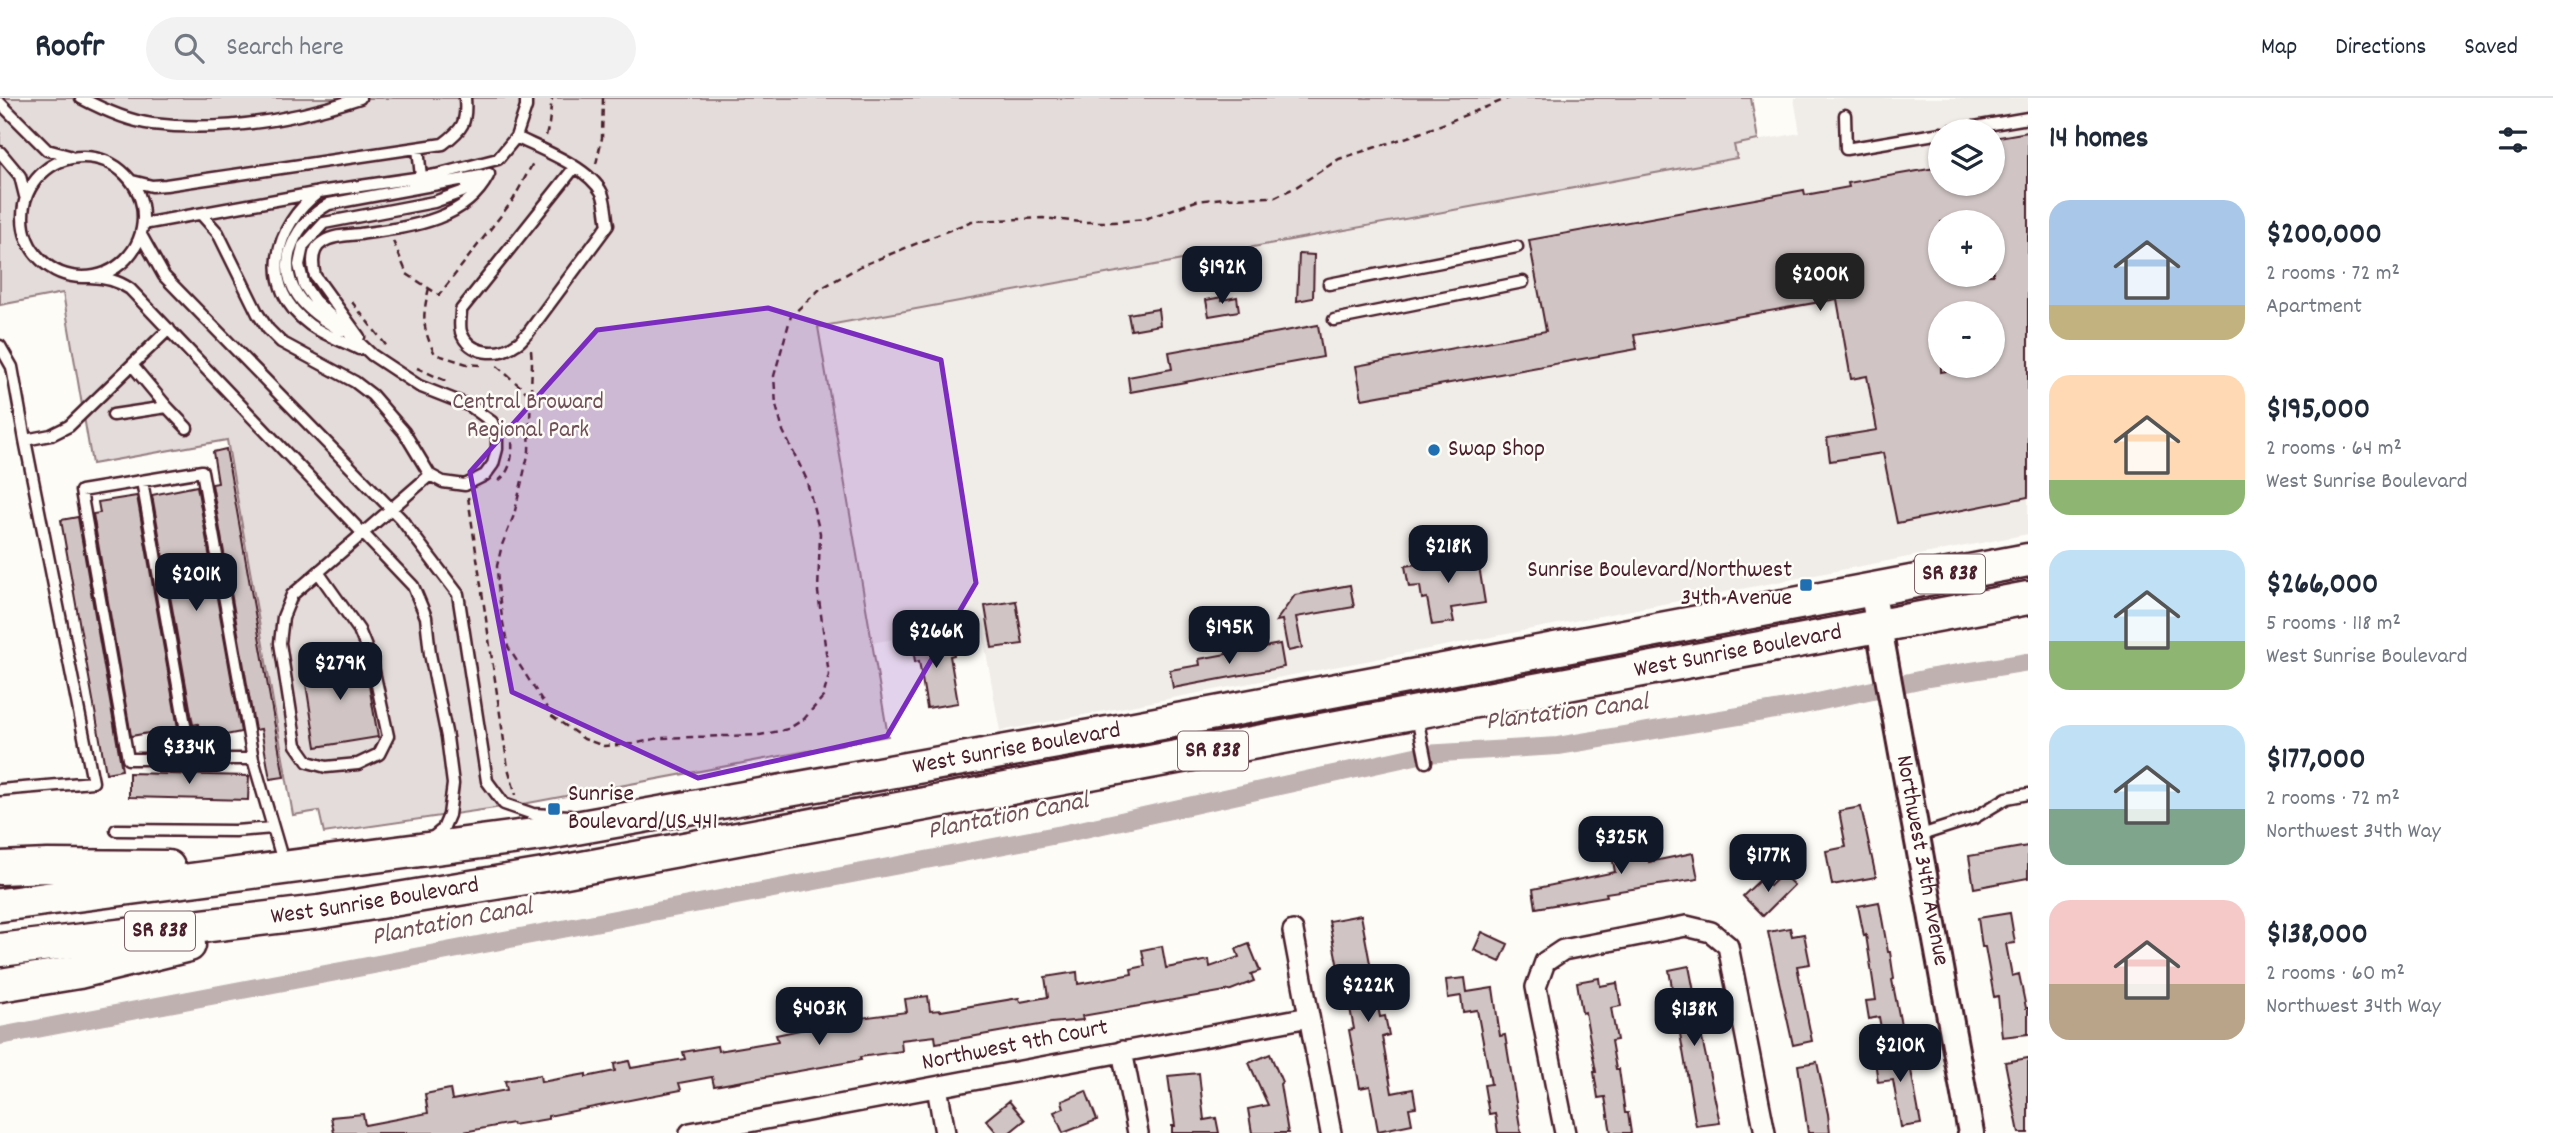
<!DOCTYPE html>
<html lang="en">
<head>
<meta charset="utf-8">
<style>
	:root { --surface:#fff; --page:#f2f2f3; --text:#1f2937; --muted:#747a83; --line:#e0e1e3; --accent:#111827 }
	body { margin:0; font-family:Dekko,sans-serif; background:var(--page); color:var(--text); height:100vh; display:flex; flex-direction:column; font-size:26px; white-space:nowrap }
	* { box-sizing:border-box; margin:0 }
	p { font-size:23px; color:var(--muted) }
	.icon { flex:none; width:38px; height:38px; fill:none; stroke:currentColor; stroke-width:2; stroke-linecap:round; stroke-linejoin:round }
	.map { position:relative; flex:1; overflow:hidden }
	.drawer { display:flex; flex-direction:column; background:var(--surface); width:525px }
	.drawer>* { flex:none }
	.buttons { position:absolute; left:1928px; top:21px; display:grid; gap:14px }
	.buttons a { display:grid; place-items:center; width:77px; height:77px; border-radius:50%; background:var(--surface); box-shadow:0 2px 5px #0004; font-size:35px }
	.price { position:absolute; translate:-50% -60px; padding:0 16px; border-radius:14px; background:var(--accent); color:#fff; font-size:23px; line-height:46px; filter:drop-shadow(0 2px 4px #0008) }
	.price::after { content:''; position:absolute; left:50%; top:42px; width:21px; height:16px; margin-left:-10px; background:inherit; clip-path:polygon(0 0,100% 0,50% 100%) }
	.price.on { background:#222; color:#fff }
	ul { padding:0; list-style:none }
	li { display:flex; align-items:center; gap:21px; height:175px; padding:0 21px }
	li span { display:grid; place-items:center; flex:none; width:196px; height:140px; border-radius:21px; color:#555 }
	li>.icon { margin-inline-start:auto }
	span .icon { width:84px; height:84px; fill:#fffc; stroke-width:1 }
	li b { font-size:30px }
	h2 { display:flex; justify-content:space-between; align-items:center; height:84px; padding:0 21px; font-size:30px }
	header { display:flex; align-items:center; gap:42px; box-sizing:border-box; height:98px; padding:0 35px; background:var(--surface); border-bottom:2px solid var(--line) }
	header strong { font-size:33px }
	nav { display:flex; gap:38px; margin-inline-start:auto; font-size:24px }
	.search { width:490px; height:63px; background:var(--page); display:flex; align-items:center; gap:18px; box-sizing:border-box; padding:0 24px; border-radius:38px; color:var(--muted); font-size:26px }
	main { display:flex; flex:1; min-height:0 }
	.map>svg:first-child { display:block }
	.built { fill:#f0ece8; fill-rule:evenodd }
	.green { fill:#e3dcda; stroke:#967e82; stroke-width:2 }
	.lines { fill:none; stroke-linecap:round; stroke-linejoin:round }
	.canal { stroke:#c0b1b1; stroke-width:18 }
	.building { fill:#d0c5c4; stroke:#4a1f2b; stroke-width:2; fill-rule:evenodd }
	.service-casing { stroke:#4a1f2b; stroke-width:15 }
	.minor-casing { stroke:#4a1f2b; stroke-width:24 }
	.tertiary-casing { stroke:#4a1f2b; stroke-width:30 }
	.primary-casing { stroke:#4a1f2b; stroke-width:37 }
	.path { stroke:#4a1f2b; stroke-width:2.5; stroke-dasharray:7 5; stroke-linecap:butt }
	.service { stroke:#fdfcf7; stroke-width:10 }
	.minor { stroke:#fdfcf7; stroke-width:19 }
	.tertiary { stroke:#fdfcf7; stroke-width:24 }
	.primary { stroke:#fdfcf7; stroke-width:32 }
	.marked { fill:#7b2cbf; fill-opacity:0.2; stroke:#7b2cbf; stroke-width:5; stroke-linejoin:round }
	.poi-dot { fill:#1f6fb2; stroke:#fdfcf7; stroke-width:2.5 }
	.labels { text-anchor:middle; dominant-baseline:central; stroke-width:5; stroke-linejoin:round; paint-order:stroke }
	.shield { fill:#fdfcf7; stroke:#806168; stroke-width:2 }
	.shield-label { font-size:23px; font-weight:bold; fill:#4a1f2b }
	.park-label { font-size:24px; fill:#704e57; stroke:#fdfcf7 }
	.poi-label { font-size:24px; fill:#4a1f2b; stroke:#fdfcf7; text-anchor:start }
	.street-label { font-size:24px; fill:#4a1f2b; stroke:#fdfcf7 }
	.water-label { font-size:26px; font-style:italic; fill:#73525a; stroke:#fdfcf7 }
</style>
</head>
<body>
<header>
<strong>Roofr</strong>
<div class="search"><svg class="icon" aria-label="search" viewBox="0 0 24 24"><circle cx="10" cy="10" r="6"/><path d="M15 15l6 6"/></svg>Search here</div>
<nav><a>Map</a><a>Directions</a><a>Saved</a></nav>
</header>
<main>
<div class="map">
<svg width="2028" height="1035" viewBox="0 0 2028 1035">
	<rect width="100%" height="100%" fill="#fdfcf7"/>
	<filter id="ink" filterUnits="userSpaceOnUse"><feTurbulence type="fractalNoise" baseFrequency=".0143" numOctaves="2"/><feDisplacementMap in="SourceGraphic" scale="14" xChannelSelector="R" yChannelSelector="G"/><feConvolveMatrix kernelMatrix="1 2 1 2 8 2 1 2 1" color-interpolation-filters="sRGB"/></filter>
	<g filter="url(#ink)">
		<!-- built -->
		<path class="built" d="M1794,0H2028V436L1000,633L981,525L872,545L818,229L1736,60L1734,47L1800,35ZM1941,33H1993V86H1941ZM1941,124H1993V177H1941ZM1941,215H1993V268H1941Z"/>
		<!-- green -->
		<path class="green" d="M0,0H1751L1758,42L1734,47L1737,60L818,229L888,638L523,706L324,735L319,713L293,717L227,342L92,366L63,195L0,207Z"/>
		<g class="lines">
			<!-- canal -->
			<path class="canal" d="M0,938L1062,736L1424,656L1558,648L1799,608L1928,580L2028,564"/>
		</g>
		<!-- building -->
		<path class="building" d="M2028,34V399L1897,425L1883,355L1830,363L1827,340L1877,332L1867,278L1851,281L1837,201L1634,237L1637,251L1362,301L1356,268L1546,233L1529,142L1804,92L1805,97L1849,89L1848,85L1941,69V86H1993V40ZM1941,124H1993V177H1941ZM1941,215H1993V268H1974L1941,274Z
			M1299,156L1314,157L1313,200L1297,203Z
			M1222,199V202L1237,199L1239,213L1209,218L1206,202Z
			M1158,211L1160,227L1131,232L1128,216Z
			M1318,227L1323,259L1130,294L1128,279L1172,271L1169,254Z
			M226,351L284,679L270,681L261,631L255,632L212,386L218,385L213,354Z
			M197,388L241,634L201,642L198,626L193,627L152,397Z
			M137,398L178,630L131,638L93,416L100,415L98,404Z
			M78,419L122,672L106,675L61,422Z
			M1477,456L1485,505L1451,510L1454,524L1432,527L1427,500L1422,501L1420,488L1409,489L1405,468Z
			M1350,487L1354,509L1296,519L1302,550L1288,553L1282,522L1276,523L1295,497Z
			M1016,503L1023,546L992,550L985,508Z
			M951,536L954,557L950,558L958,605L927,610L919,563L915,564L912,542Z
			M1280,546L1284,569L1173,590L1170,572L1200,567L1199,561Z
			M358,558L360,571L366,570L378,639L316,649L303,567Z
			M129,675L249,678L248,702L129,699Z
			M1861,709L1876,779L1832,787L1826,753L1846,749L1839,713Z
			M1627,738L1629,754L1647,752L1649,764L1693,755L1698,781L1606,795L1607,798L1536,810L1533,791L1615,774L1609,741Z
			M2028,748V780L1974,790L1969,758Z
			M1782,776L1794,787L1763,818L1743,798L1762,780L1770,788Z
			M1879,804L1888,854H1890L1894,881L1892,882L1901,927L1881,930L1879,919L1869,921L1866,903L1876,902L1866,837L1864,838L1858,808Z
			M2010,815L2015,845L2006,846L2012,878L2019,876L2026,910H2028V936L2002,939L1998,898L1994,899L1985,849H1982L1978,820Z
			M1361,817L1380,919L1385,918L1389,937L1382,939L1392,995L1413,991L1416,1009L1409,1010L1412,1026L1378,1033L1370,988L1360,990L1349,932L1354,931L1348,900L1344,901L1329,823Z
			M1790,830L1792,838L1804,836L1810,866L1797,868L1812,943L1793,947L1768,834Z
			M1482,834L1508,846L1500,864L1474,852Z
			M1249,846L1260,873L1251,876L1254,883L1231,892L1082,918L1083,922L1051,925L936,945L935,938L901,942L902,953L860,959L861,962L714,988L712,979L679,985L681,992L548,1018V1021L513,1027L512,1025L458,1035H334L331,1019L363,1016L365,1027L428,1015L425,996L450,991L452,1002L507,992L505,983L540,977L541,984L586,976V979L615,973L614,966L629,963L631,970L685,961L683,954L717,948L718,953L778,943L776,937L838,924L835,910L851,907L853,921L907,914L905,901L928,898L930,913L941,912V913L1019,900L1020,904L1048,899L1045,879L1077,874L1078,886L1132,876L1131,871L1145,868L1142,852L1162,848L1166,870L1209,862L1210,869L1239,859L1236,851Z
			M1689,868L1697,909H1699L1704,935L1701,936L1720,1025L1696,1028L1669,872Z
			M1465,880L1467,894L1493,890L1500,938L1505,937L1521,1035H1498L1495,1015L1489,1016L1484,987L1491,986L1477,912L1463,914L1461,898L1448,900L1446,882Z
			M1599,880L1600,888L1617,885L1621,908L1611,910L1617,942L1611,943L1616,971H1619L1625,1015H1628L1631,1035H1611L1605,999L1598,1000L1594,974H1596L1585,914L1582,915L1577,884Z
			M1907,951L1921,1026L1901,1029L1893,982L1878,984L1874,956Z
			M1270,956L1282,984L1280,986L1288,1035H1252L1248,1011L1268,1007L1249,965Z
			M2028,960V1035H2019L2005,964Z
			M1817,964L1828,1016L1830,1035H1808L1798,967Z
			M1199,975L1204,1022L1216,1020L1219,1035H1172V1028H1175L1168,978Z
			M1086,993L1097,1022L1063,1035L1054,1014L1064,1010L1062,1003Z
			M1009,1003L1025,1022L1009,1035H997L986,1022Z"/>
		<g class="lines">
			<!-- service casing -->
			<g class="service-casing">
				<path id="service" d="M81,0C102,11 128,23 152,26C221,34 294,22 360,0
					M0,5L47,52L69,58
					M1845,17L1846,51L1941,35
					M1951,33L2028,20
					M516,39C540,51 589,69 602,95C606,104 606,118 608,127L528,235C524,238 521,244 516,246C498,259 469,257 461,234C459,227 461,218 461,212L574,70
					M418,50L421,79
					M0,54L20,78L25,98
					M23 119a60 60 0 1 1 120 0a60 60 0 1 1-120 0Z
					M132,83L152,88L166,87L443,46C463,31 467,25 465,0
					M201,116L218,135L258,216L268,231L281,244L355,284L372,297L404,334L430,377L443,384L465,387L485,377L493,366L497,351V337L492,324L470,308L419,288L372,257L315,203L304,187L299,167L303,148L324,125L434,104L462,94L489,76
					M143,126L315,95
					M141,137L164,178L401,421L458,496L487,683L504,706L533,716L570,718
					M90,179C106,180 117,182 130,191L413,488L426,519L430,556L447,639L453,686L449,717L443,731L432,740
					M1329,186L1517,149
					M1334,222L1523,184
					M341,233C325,223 308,213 298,198C274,163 297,124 329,106L481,78
					M359,239L315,178C312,166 311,151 323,144C333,137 349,137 360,136C408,129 464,124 488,78
					M0,248L12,269L25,342L51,337L69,328L169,231
					M359,251C343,243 324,237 310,227C258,189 274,128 319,94L436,77L498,61L516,39L526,9V0
					M167,309L187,330
					M113,317L167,309L132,267
					M142,383L191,661
					M318,474L359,532L372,564L388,638L379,656L358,666L326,669L308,664L296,647L280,545L283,519L292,497L430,377
					M1417,619L1426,664
					M253,661L202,373L81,393L128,661H253L284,767
					M0,692L93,684L25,342
					M116,732L235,733L273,730
					M1918,738L1974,720L2007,700L2028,696"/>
			</g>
			<!-- minor casing -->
			<g class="minor-casing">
				<path id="minor" d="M1293,833L1331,1035
					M1122,953L1138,1035
					M937,989L945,1035
					M690,1035L1309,919
					M1565,1035L1536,889L1545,864L1563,852L1686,828L1711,834L1728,848L1765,1035"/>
			</g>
			<!-- tertiary casing -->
			<g class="tertiary-casing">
				<g id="tertiary">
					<path id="s1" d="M1872,491L1971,1035"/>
				</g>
			</g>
			<!-- primary casing -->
			<g class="primary-casing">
				<g id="primary">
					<path d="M0,770L48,768L168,769"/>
					<path id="s2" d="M0,807L542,736L1119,633L2028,462"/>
					<path id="s3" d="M0,852L319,814L550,776L2028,500"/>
					<path d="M0,887L79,874L189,847"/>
				</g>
			</g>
			<!-- path -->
			<path class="path" d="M546,38L549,26L552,0
				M596,66L602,40L603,0
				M393,143L407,176L439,197L513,102L534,63
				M429,190C422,219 422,230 435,256L467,266L480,267
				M352,204L389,251
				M531,252L532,265L529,353L514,417L502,447L497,468L498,488L502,520L508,549L552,618L584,641L604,648L633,646L659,640L760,637L788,631L804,621L823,599L829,577L818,494L820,435L806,380L783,333L776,307L774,278L791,218L820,191L861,168L972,123L1043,120L1082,124H1113L1145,121L1196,103L1223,100L1275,99L1296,89L1339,61L1417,36L1509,0
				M497,268L531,298
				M417,270L446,283
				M498,383C511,374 513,357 512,342
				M468,399L508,670L516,697"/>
			<!-- service -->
			<use href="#service" class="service"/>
			<!-- minor -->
			<use href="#minor" class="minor"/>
			<!-- tertiary -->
			<use href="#tertiary" class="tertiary"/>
			<!-- primary -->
			<use href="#primary" class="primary"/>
		</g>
	</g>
	<!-- marked area -->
	<path class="marked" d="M768,210L941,262L976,485L887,638L698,680L512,594L470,374L597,232Z"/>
	<!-- markers -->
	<g class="poi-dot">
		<circle cx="1434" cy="352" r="7"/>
		<rect x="1799" y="480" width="14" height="14" rx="3.5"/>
		<rect x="547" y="704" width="14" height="14" rx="3.5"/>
	</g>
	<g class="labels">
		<!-- shield labels -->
		<g class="shield">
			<rect x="1915" y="456.5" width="70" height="39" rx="5"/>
			<rect x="1178" y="633.5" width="70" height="39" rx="5"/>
			<rect x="125" y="813.5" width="70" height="39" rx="5"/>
		</g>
		<g class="shield-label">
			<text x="1950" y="476">SR 838</text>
			<text x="1213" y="653">SR 838</text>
			<text x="160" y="833">SR 838</text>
		</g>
		<!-- park labels -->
		<g class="park-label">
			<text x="528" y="305">Central Broward<tspan x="528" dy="28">Regional Park</tspan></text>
		</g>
		<!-- poi labels -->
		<g class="poi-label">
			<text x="1448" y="352">Swap Shop</text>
			<text x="1792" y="473" text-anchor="end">Sunrise Boulevard/Northwest<tspan x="1792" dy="28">34th Avenue</tspan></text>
			<text x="568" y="697">Sunrise<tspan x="568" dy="28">Boulevard/US 441</tspan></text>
		</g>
		<!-- street labels -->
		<g class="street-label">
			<text stroke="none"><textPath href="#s3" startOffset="1764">West Sunrise Boulevard</textPath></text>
			<text stroke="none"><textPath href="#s2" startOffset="1029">West Sunrise Boulevard</textPath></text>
			<text stroke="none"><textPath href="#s1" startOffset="276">Northwest 34th Avenue</textPath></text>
			<text stroke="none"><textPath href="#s3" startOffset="378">West Sunrise Boulevard</textPath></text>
			<text transform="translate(1015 948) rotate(-11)">Northwest 9th Court</text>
		</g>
		<!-- water labels -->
		<g class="water-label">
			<text transform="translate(1567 615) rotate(-7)">Plantation Canal</text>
			<text transform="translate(1008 719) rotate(-11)">Plantation Canal</text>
			<text transform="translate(452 825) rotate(-11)">Plantation Canal</text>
		</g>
	</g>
</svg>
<div class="buttons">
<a><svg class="icon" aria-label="layers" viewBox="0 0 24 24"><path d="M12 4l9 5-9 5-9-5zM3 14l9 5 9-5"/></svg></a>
<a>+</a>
<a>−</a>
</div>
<b class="price" style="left:1222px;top:208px">$192K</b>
<b class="price on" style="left:1820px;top:215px">$200K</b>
<b class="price" style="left:1448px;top:487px">$218K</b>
<b class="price" style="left:196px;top:515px">$201K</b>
<b class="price" style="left:1229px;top:568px">$195K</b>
<b class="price" style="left:936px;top:572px">$266K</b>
<b class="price" style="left:340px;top:604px">$279K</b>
<b class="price" style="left:189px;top:688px">$334K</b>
<b class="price" style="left:1621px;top:778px">$325K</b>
<b class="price" style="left:1768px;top:796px">$177K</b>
<b class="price" style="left:1368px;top:926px">$222K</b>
<b class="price" style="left:819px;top:949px">$403K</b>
<b class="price" style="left:1694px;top:950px">$138K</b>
<b class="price" style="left:1900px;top:986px">$210K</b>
</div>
<section class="drawer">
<h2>14 homes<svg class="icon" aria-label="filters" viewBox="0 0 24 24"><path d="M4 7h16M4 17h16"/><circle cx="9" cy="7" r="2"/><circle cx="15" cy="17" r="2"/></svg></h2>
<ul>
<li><span style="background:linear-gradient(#a9c7e8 75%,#c2b280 0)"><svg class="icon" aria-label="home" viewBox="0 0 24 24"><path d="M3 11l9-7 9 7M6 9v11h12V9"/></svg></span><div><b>$200,000</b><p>2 rooms · 72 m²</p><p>Apartment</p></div></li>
<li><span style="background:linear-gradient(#ffd9b3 75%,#8fb573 0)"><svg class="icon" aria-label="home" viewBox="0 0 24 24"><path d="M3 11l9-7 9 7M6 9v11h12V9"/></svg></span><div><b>$195,000</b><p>2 rooms · 64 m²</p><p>West Sunrise Boulevard</p></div></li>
<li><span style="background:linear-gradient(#bfe0f5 65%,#8fb573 0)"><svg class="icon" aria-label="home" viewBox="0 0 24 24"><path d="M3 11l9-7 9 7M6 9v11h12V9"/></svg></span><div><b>$266,000</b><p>5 rooms · 118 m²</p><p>West Sunrise Boulevard</p></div></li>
<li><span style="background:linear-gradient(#bfe0f5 60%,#7fa58c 0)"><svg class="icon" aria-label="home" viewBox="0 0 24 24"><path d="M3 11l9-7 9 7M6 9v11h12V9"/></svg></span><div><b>$177,000</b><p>2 rooms · 72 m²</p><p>Northwest 34th Way</p></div></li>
<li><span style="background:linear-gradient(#f6c9c9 60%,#b9a48a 0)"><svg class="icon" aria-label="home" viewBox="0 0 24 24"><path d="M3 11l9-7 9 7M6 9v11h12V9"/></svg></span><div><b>$138,000</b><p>2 rooms · 60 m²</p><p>Northwest 34th Way</p></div></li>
</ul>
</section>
</main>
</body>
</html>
